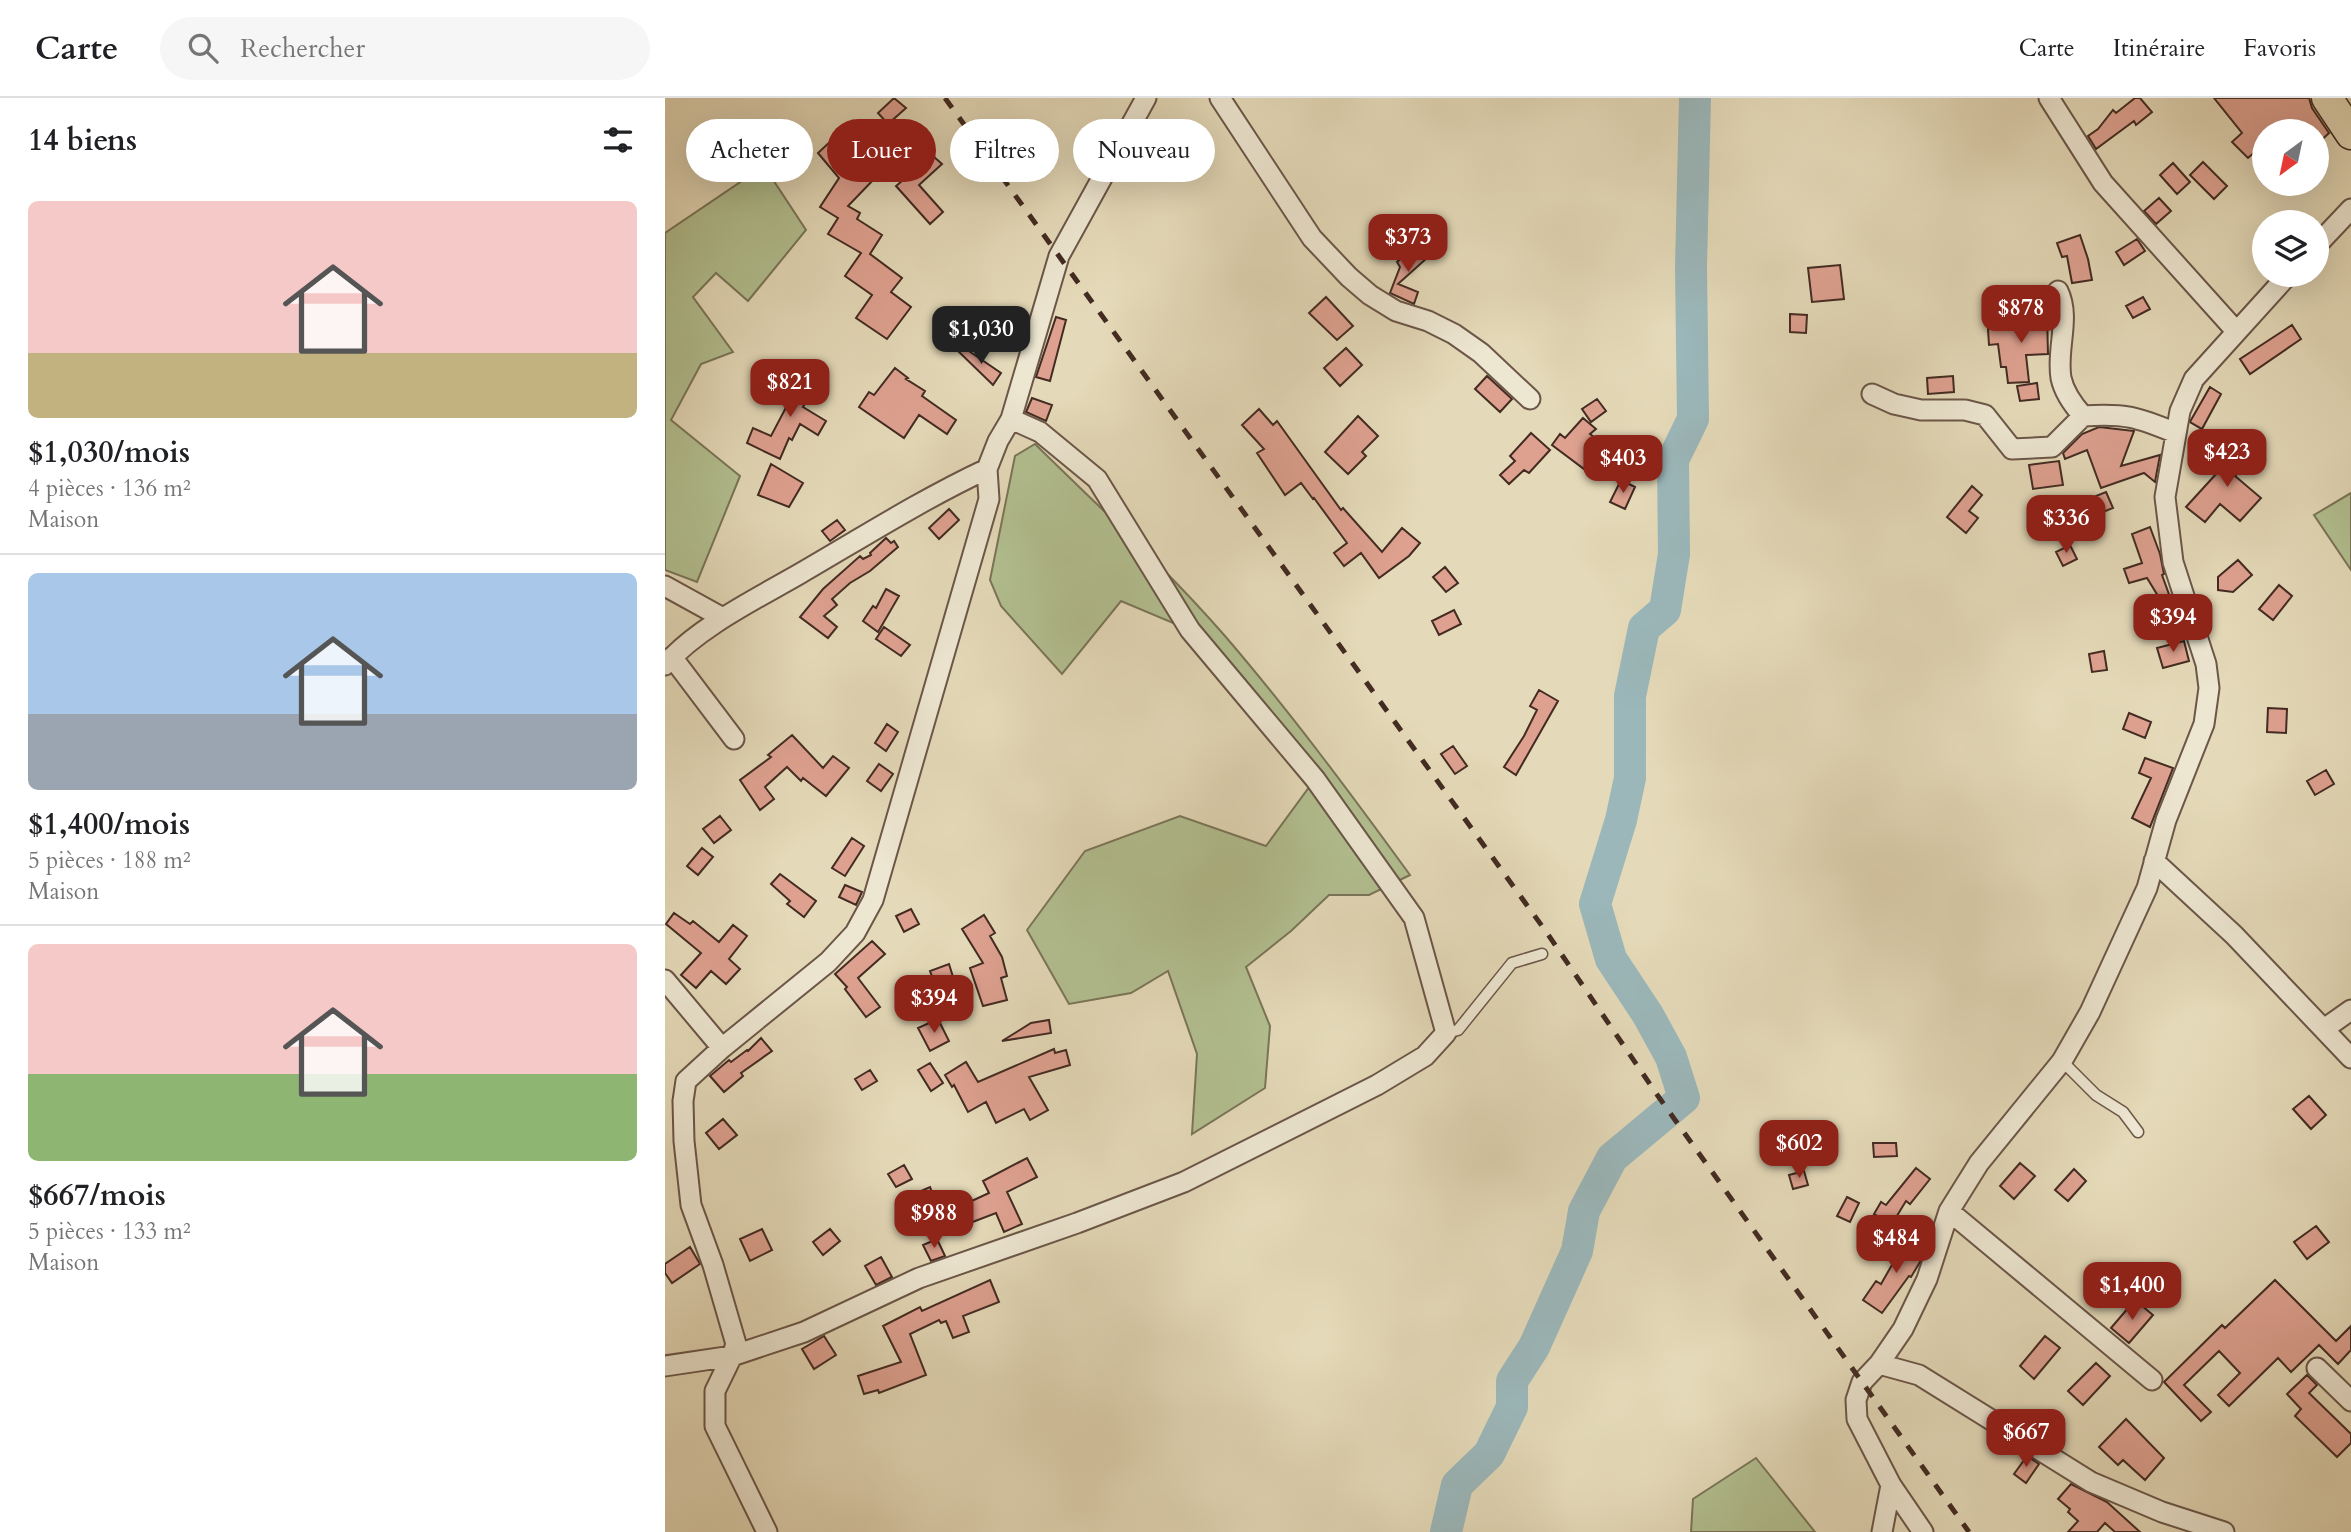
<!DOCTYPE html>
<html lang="fr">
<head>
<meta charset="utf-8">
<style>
	:root { --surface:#fff; --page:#f6f6f6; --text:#202124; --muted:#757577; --line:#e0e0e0; --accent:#8f2418 }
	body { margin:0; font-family:Cardo,serif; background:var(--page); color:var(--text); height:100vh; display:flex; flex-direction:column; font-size:26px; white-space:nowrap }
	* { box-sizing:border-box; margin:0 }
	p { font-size:23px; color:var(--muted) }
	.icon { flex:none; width:38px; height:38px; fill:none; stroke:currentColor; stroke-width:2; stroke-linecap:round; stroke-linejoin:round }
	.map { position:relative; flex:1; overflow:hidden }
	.panel { display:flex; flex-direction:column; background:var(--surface); width:665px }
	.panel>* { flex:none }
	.hud { position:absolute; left:21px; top:21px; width:665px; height:63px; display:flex; gap:14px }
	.needle { width:46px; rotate:213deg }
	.buttons { position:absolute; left:1587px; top:21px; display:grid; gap:14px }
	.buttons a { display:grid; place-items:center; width:77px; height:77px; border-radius:50%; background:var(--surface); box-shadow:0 7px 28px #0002; font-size:35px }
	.price { position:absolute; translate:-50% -60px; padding:0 16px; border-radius:14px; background:var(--accent); color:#fff; font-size:23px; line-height:46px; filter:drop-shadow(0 2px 4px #0008) }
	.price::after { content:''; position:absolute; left:50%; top:42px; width:21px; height:16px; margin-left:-10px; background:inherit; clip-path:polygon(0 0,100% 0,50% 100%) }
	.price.current { background:#222; color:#fff }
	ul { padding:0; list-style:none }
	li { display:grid; align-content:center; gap:14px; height:371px; padding:0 28px }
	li+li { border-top:2px solid var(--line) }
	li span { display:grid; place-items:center; height:217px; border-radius:10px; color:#555 }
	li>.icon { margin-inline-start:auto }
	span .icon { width:126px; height:126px; fill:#fffc; stroke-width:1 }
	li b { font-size:30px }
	h2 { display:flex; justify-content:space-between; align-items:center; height:84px; padding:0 28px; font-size:30px }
	.pill { padding:0 24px; border-radius:32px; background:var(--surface); box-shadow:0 7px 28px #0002; font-size:24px; line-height:63px }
	.pill.current { background:var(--accent); color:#fff }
	header { display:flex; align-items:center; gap:42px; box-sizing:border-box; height:98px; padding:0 35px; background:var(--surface); border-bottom:2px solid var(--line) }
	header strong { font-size:33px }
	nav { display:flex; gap:38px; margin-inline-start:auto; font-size:24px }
	.search { width:490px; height:63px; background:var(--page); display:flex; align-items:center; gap:18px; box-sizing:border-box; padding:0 24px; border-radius:38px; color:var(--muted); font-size:26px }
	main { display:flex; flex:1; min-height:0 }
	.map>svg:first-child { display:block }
	.green { fill:#b2bf90; stroke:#7a7559; stroke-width:2 }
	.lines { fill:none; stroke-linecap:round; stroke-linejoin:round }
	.river { stroke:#9bb7ba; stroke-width:32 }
	.building { fill:#dea190; stroke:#432b22; stroke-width:2 }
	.service-casing { stroke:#6b5648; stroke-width:13 }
	.minor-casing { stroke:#6b5648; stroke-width:23 }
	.primary-casing { stroke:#432b22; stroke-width:33 }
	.service { stroke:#ede6d1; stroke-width:10 }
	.minor { stroke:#ede6d1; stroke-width:19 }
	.primary { stroke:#e4d9b8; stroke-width:30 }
	.rail { stroke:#432b22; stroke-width:5; stroke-dasharray:12 12; stroke-linecap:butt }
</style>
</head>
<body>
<header>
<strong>Carte</strong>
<div class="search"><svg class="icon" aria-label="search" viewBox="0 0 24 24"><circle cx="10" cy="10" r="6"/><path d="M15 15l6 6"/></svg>Rechercher</div>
<nav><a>Carte</a><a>Itinéraire</a><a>Favoris</a></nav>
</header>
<main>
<section class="panel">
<h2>14 biens<svg class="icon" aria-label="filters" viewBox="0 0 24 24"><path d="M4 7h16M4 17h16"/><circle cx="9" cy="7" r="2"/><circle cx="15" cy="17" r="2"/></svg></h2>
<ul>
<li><span style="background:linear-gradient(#f6c9c9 70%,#c2b280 0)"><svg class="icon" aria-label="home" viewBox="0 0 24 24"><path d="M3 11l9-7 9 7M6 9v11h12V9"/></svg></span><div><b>$1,030/mois</b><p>4 pièces · 136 m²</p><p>Maison</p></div></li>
<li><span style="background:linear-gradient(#a9c7e8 65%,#9aa5b1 0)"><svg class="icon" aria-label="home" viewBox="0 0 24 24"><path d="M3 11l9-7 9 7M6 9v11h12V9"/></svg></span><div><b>$1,400/mois</b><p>5 pièces · 188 m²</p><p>Maison</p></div></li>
<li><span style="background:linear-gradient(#f6c9c9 60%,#8fb573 0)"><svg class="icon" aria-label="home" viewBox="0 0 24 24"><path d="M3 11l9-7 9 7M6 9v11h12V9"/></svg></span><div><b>$667/mois</b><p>5 pièces · 133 m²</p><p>Maison</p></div></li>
</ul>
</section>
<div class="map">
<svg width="1686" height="1434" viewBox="0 0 1686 1434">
	<rect width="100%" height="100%" fill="#e4d9b8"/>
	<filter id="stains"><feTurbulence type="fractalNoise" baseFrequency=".00286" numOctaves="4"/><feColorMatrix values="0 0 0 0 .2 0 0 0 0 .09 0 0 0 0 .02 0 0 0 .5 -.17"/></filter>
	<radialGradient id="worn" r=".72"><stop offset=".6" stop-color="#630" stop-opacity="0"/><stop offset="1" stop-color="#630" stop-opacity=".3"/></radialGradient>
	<!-- green -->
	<path class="green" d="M99,68L141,132L83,203L51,175L28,199L68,254L36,266L6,322L75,378L32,484L0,472V135Z
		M370,346C434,409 501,470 560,538C626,615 686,696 745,777L704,797H664L626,833L581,869L605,928L600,990L527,1036L532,956L503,873L466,895L404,906L362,832L420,753L515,718L601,748L650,681L525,532L456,503L397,576L336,508L325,482L350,358Z
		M1686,395V472L1649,417Z
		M1091,1360L1150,1434H1026L1028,1401Z"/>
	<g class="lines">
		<!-- river -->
		<path class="river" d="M781,1434L792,1387L824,1356L847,1309V1283L869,1249L912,1153L919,1113L947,1060L1019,1000L1006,959L983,917L946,861L930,806L956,722L965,680V598L979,530L1000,512L1009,456L1008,362L1028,321L1026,169L1030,0"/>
	</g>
	<!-- building -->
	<path class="building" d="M229,0L241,10L223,26L213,15Z
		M1470,0H1475L1487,14L1471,27L1469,23L1431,51L1423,38L1433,31L1448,12L1451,15Z
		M1549,0H1644L1647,10L1664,35L1652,46V33H1623L1618,27L1612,33H1600V45L1583,60L1567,44L1577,35Z
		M249,41L277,66L254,87L278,114L265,126L231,88L250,72L248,71L251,68L236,55Z
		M167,42L198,74L201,70L211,79L183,108L195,115L192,121L217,137L205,156L237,180L226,194L246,209L222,241L191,220L207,197L180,178L196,155L163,136L173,120L155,109L174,80L153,55Z
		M1538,64L1562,88L1549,101L1525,77Z
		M1508,65L1525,84L1512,96L1495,77Z
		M1494,100L1506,113L1491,126L1479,113Z
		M1415,137L1423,161L1427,182L1407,185L1402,158L1397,159L1392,145Z
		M1472,141L1480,153L1459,167L1451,154Z
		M751,147L762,160L733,186L753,194L749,206L725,195L735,169L732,164Z
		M1175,167L1179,201L1147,204L1143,170Z
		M661,199L688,228L672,242L644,215Z
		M1478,199L1485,211L1468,220L1461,208Z
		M1125,216L1142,217L1141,235L1125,234Z
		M1382,216L1383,256L1361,257L1364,284L1343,285L1341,269H1336L1333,246L1324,247L1323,231L1360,227L1359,217Z
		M391,219L401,222L385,283L371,279Z
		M1627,227L1636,241L1585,276L1575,261Z
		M298,249L336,275L328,287L294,254Z
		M681,250L697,267L675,288L659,270Z
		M230,270L243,280L241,281L260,293L257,298L291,322L282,336L254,317L239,340L194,309L204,294L209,297Z
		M133,274L152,286L138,309L161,323L153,337L135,326L127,342L124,340L115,361L82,345L88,330L106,338L126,300L119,296Z
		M822,278L847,301L835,314L810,291Z
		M1288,278L1289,294L1263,296L1262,280Z
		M1372,285L1374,301L1355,303L1352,288Z
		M1545,289L1556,296L1537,331L1525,324L1526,322Z
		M367,300L387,307L381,323L361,314Z
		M932,301L941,313L926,324L917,311Z
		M594,311L608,327L612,323L676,412L678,410L717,454L737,430L755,445L744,458L714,480L696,455L679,468L669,455L682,445L649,400L648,401L636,385L620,397L592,355L599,351L577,327Z
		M693,318L713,338L697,354L701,358L683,376L660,354Z
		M918,320L931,331L925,336L945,351L927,377L887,347L895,336L900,340Z
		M1434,329L1469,333L1456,368L1495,357L1490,384L1479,375L1436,390L1422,352L1400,361L1398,355L1417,336Z
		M866,335L885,352L864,375L859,372L844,386L835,377L850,363L845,358Z
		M1582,342L1593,353L1570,378L1596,400L1575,423L1555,406L1540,424L1521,409Z
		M1394,363L1398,387L1368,391L1364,367Z
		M106,366L138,385L124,409L93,397Z
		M956,382L970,389L960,411L945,404Z
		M1307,388L1317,397L1304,413L1313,420L1301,435L1282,419Z
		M1441,394L1448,410L1433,416L1426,400Z
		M284,411L294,422L274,441L264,430Z
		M172,422L180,432L165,443L157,433Z
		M1485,429L1495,456L1499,476L1497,477L1514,524L1502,528L1493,498L1482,480L1464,485L1459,471L1477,465L1467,436Z
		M221,440L226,445L229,443L233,449L205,473L185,485L167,501L172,507L159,518L172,529L163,540L135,519L158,491L195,458L198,461L206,457L205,455Z
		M1405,447L1412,461L1398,468L1391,454Z
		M1573,462L1587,477L1568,494L1553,492V479Z
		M780,469L793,485L781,494L768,479Z
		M1614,487L1627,498L1608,522L1594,511Z
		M221,491L234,498L213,534L198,523L208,508L211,510Z
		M789,512L796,526L774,537L767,523Z
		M219,529L245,547L236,558L211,541Z
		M1519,543L1524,563L1498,570L1492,550Z
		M1439,553L1442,572L1427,574L1424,556Z
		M874,592L893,603L851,677L839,669L859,638L872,612L865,608Z
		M1603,610L1622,611L1621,635L1602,634Z
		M1464,615L1486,624L1480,640L1458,631Z
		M222,626L233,634L221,653L210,645Z
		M127,637L158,670L168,658L184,670L161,698L138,680L136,683L122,669L100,689L109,701L95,712L75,682L106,659L103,657Z
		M788,648L802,668L790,676L776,656Z
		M1480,660L1508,670L1485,729L1467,720L1486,680L1474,675Z
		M214,666L228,676L216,693L202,683Z
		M1661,672L1669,686L1650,697L1642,683Z
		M55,718L66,732L49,745L38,731Z
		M187,740L199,748L180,778L167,770Z
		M37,750L48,759L33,777L22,768Z
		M115,776L151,803L139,819L122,806L125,803L106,786Z
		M180,787L197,794L191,807L174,799Z
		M246,811L254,826L239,834L231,818Z
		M9,815L25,826L28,823L54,844L68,827L82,838L64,861L75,871L61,886L46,873L31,890L16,877L36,855L1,826Z
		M319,817L330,835L325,838L337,859L342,878L336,880L342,902L318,908L305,870L318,865L297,831Z
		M207,843L220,856L193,880L215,909L201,919L180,891L182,889L170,876Z
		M284,866L288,879L270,886L265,873Z
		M273,921L284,943L265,953L253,930Z
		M384,922L386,935L337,943L366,925Z
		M96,940L107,953L76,975L78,978L59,994L45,978L64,962L66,964L82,952L83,953Z
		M389,951L390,955L401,952L405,967L364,979L383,1012L365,1022L359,1011L331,1025L321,1004L303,1014L289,987L287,989L280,977L301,964L313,984Z
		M265,965L278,985L266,993L253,972Z
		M205,972L212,983L197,992L190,981Z
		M1644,998L1661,1017L1646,1031L1628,1011Z
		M58,1021L72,1037L54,1051L41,1035Z
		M1208,1045H1231L1232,1058L1209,1059Z
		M362,1060L372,1079L342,1094L357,1126L339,1134L331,1115L279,1135L272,1119L324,1095L318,1083Z
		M1355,1065L1370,1078L1349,1101L1335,1088Z
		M239,1067L247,1081L231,1089L223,1076Z
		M1251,1070L1265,1081L1245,1106L1241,1103L1227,1126L1209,1116L1216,1104L1221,1107Z
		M1409,1071L1421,1083L1403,1103L1390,1092Z
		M1139,1073L1143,1087L1128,1091L1124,1077Z
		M265,1089L271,1105L255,1112L249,1096Z
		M1182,1099L1194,1105L1185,1124L1172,1118Z
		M1651,1128L1664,1144L1642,1161L1629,1144Z
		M97,1131L107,1152L85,1163L75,1141Z
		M165,1131L175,1143L158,1157L148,1144Z
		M1243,1139L1260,1148L1255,1164L1246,1179L1244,1178L1217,1215L1198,1202L1211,1183L1216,1186Z
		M272,1141L280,1158L266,1163L258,1147Z
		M25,1149L35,1166L7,1185L0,1175V1166Z
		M216,1159L227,1179L211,1187L200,1168Z
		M325,1182L334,1204L298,1218L304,1234L288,1240L281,1223L276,1225L274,1222L245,1236L261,1277L214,1295L213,1292L199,1296L193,1278L236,1264L218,1228L255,1209L257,1213Z
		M1610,1182L1671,1243L1686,1228V1252L1673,1266L1654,1247L1626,1274L1613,1260L1564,1308L1553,1297L1575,1275L1554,1253L1519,1287L1546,1314L1536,1323L1499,1284L1557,1227L1560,1230Z
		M1470,1202L1488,1217L1464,1245L1446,1230Z
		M159,1238L171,1257L149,1271L137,1251Z
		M1380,1238L1395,1250L1369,1281L1355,1268Z
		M1431,1265L1445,1278L1418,1307L1403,1293Z
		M1642,1277L1652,1287L1644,1295L1686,1336V1345L1672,1359L1630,1318L1636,1311L1622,1296Z
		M1461,1321L1499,1360L1480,1382L1458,1362L1453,1367L1434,1349Z
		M1362,1358L1374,1366L1361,1385L1349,1376Z
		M1406,1386L1442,1404L1475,1434H1450L1440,1425L1432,1434H1403L1413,1423L1403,1414L1405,1411L1393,1401Z"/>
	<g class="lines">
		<!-- service casing -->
		<g class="service-casing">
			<path id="service" d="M781,935L793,932L847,865L877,856
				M1397,963L1431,997L1458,1014L1473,1034"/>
		</g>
		<!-- minor casing -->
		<g class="minor-casing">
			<path id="minor" d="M555,0L647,140L684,179L705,197L731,213L763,223L789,236L816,255L865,301
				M1384,0L1438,85L1571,233
				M1652,147L1686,111
				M1393,193C1406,220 1391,251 1396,280C1399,294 1409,308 1418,318
				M1207,296L1229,306L1256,312H1300L1320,317L1347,351L1387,349L1418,318C1460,315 1472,319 1511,335
				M0,488L58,520
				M7,559L69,641
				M0,567C33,529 93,500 136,475C198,439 258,401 322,371
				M1489,763L1569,837L1686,960
				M0,882L57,950
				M1659,931L1686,912
				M1284,1113L1487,1282
				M1214,1266L1254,1277L1426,1384L1497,1414L1559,1434
				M0,1268L67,1258L139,1234L254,1180L412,1125L519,1084L712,987L760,958L781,935L749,820L650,681L525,532L432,381L375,334L346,321
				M1652,1270L1686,1303
				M1226,1387L1258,1434
				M102,1434L50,1328V1293L67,1258L71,1246L48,1167L26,1107L19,1043L18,1003L21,983L57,950L163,864L190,835L208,802L324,401L322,371L333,343L346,321L394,158L481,0
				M1217,1434L1226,1387L1192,1321L1191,1302L1197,1284L1214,1266L1238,1231L1262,1181L1284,1113L1314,1065L1397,963L1425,914L1482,790L1501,722L1539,626L1544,590L1541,566L1508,464L1500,399L1515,313L1529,281L1623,177"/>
		</g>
		<!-- primary casing -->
		<g class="primary-casing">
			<path id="primary" d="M1662,0L1686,36"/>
		</g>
		<!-- service -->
		<use href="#service" class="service"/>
		<!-- minor -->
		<use href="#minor" class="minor"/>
		<!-- primary -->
		<use href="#primary" class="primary"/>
		<!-- rail -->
		<path class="rail" d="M280,0L882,835L993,998L1304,1434"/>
	</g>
	<rect width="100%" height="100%" filter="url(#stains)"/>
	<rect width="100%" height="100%" fill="url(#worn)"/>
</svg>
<div class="buttons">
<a><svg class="needle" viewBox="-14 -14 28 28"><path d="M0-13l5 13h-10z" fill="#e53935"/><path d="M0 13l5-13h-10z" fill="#757577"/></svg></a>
<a><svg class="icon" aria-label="layers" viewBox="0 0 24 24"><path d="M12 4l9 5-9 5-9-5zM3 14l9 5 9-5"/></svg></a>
</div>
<b class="price" style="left:743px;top:176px">$373</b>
<b class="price" style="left:1356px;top:247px">$878</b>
<b class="price current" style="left:316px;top:268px">$1,030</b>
<b class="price" style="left:125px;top:321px">$821</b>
<b class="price" style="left:1562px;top:391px">$423</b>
<b class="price" style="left:958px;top:397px">$403</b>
<b class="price" style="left:1401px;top:457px">$336</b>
<b class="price" style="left:1508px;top:556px">$394</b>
<b class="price" style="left:269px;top:937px">$394</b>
<b class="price" style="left:1134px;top:1082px">$602</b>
<b class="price" style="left:269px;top:1152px">$988</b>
<b class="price" style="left:1231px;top:1177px">$484</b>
<b class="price" style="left:1467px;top:1224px">$1,400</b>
<b class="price" style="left:1361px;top:1371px">$667</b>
<div class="hud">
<a class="pill">Acheter</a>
<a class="pill current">Louer</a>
<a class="pill">Filtres</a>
<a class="pill">Nouveau</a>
</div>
</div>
</main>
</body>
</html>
